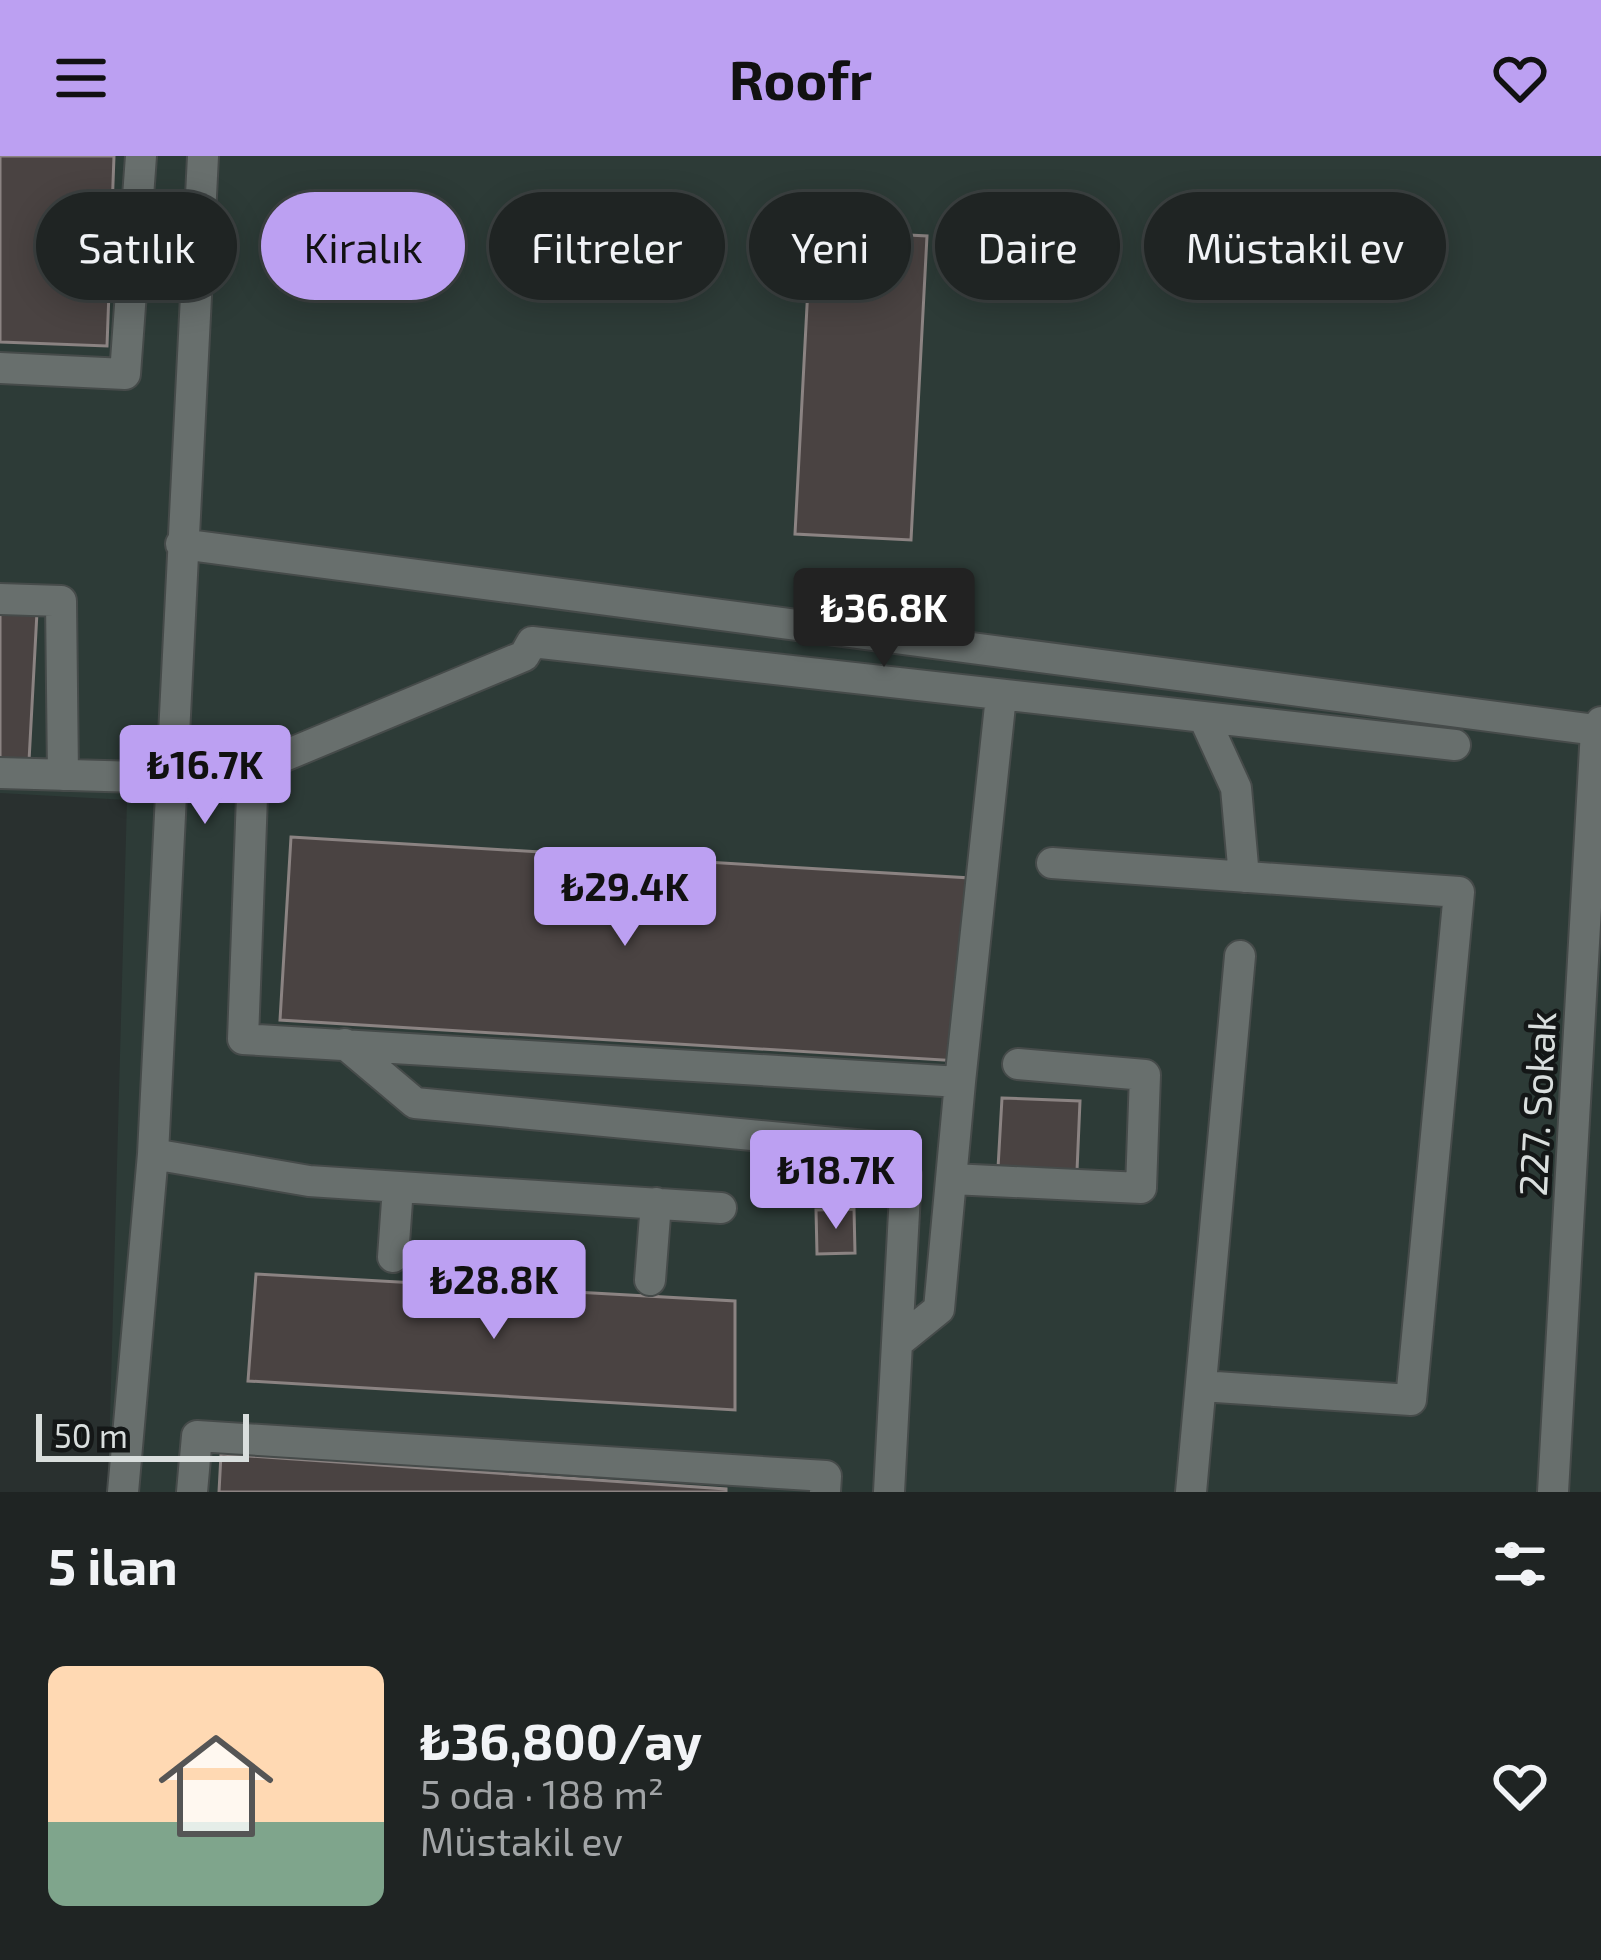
<!DOCTYPE html>
<html lang="tr">
<head>
<meta charset="utf-8">
<style>
	:root { --surface:#1f2423; --page:#2c3030; --text:#f1f3f6; --muted:#a1a4a6; --line:#3c4141; --accent:#bca0f2 }
	body { margin:0; font-family:"Exo 2",sans-serif; background:var(--page); color:var(--text); height:100vh; display:flex; flex-direction:column; font-size:45px; white-space:nowrap }
	* { box-sizing:border-box; margin:0 }
	p { font-size:39px; color:var(--muted) }
	.icon { flex:none; width:66px; height:66px; fill:none; stroke:currentColor; stroke-width:2; stroke-linecap:round; stroke-linejoin:round }
	.map { position:relative; height:1336px; overflow:hidden }
	.panel { display:flex; flex-direction:column; background:var(--surface); flex:1 }
	.panel>* { flex:none }
	.hud { position:absolute; left:36px; top:36px; width:1530px; height:108px; display:flex; gap:24px }
	.scale { position:absolute; left:36px; bottom:30px; width:213px; box-sizing:border-box; padding-left:12px; border:6px solid #d9dedd; border-top:0; font-size:33px; line-height:42px; white-space:nowrap; color:#d9dedd; -webkit-text-stroke:9px #141717; paint-order:stroke }
	.price { position:absolute; translate:-50% -102px; padding:0 27px; border-radius:12px; background:var(--accent); color:#111; font-size:39px; line-height:78px; filter:drop-shadow(0 3px 6px #0008) }
	.price::after { content:''; position:absolute; left:50%; top:72px; width:36px; height:27px; margin-left:-18px; background:inherit; clip-path:polygon(0 0,100% 0,50% 100%) }
	.price.on { background:#222; color:#fff }
	ul { padding:0; list-style:none }
	li { display:flex; align-items:center; gap:36px; height:300px; padding:0 48px }
	li+li { border-top:3px solid var(--line) }
	li span { display:grid; place-items:center; flex:none; width:336px; height:240px; border-radius:18px; color:#555 }
	li>.icon { margin-inline-start:auto }
	span .icon { width:144px; height:144px; fill:#fffc; stroke-width:1 }
	li b { font-size:51px }
	h2 { display:flex; justify-content:space-between; align-items:center; height:144px; padding:0 48px; font-size:51px }
	.tag { padding:0 42px; border-radius:54px; background:var(--surface); box-shadow:0 6px 30px #0003,0 0 0 3px var(--line); font-size:42px; line-height:108px }
	.tag.on { background:var(--accent); color:#111 }
	header { display:flex; justify-content:space-between; align-items:center; height:156px; padding:0 48px; background:var(--accent); color:#111; font-size:54px; font-weight:700 }
	.map>svg:first-child { display:block }
	.built { fill:#2d3b37 }
	.building { fill:#4a4342; stroke:#8b8382; stroke-width:3 }
	.lines { fill:none; stroke-linecap:round; stroke-linejoin:round }
	.minor-casing { stroke:#464b4a; stroke-width:34 }
	.minor { stroke:#686f6d; stroke-width:30 }
	.labels { text-anchor:middle; dominant-baseline:central; stroke-width:9; stroke-linejoin:round; paint-order:stroke }
	.street-label { font-size:39px; fill:#d9dedd; stroke:#141717 }
</style>
</head>
<body>
<header><svg class="icon" aria-label="menu" viewBox="0 0 24 24"><path d="M4 6h16M4 12h16M4 18h16"/></svg>Roofr<svg class="icon" aria-label="heart" viewBox="0 0 24 24"><path d="M12 20l-8-8c-3-5 5-10 8-4 3-6 11-1 8 4z"/></svg></header>
<div class="map">
<svg width="1601" height="1336" viewBox="0 0 1601 1336">
	<rect width="100%" height="100%" fill="#29302f"/>
	<!-- built -->
	<path class="built" d="M0,0H1601V1336H108L127,644L0,637Z"/>
	<!-- building -->
	<path class="building" d="M0,0H114L107,190L0,186Z
		M811,74L927,80L911,384L795,378Z
		M0,454L37,456L29,605L0,612Z
		M291,681L970,722L959,905L280,864Z
		M1002,942L1080,945L1077,1015L998,1012Z
		M854,1053L855,1097L817,1098L816,1054Z
		M256,1118L735,1145V1254L248,1225Z
		M221,1298L726,1333V1336H219Z"/>
	<g class="lines">
		<!-- minor casing -->
		<g class="minor-casing">
			<path id="minor" d="M0,212L125,218L141,0
				M181,388L1596,574
				M0,443L61,445L63,619
				M1205,564L1236,632L1244,721
				M0,617L174,622
				M1052,707L1459,736L1411,1244L1201,1230
				M345,888L415,947L877,991L899,1003L906,1019L889,1336
				M960,926L1001,540
				M153,998L309,1025L721,1052
				M952,1023L1141,1032L1145,919L1018,908
				M393,1101L398,1031
				M650,1124L656,1047
				M897,1187L939,1153L960,926L243,883L253,613L524,500L532,486L1455,589
				M123,1336L153,998L203,0
				M192,1336L197,1280L826,1320L825,1336
				M1191,1336L1240,800
				M1553,1336L1596,574L1601,566"/>
		</g>
		<!-- minor -->
		<use href="#minor" class="minor"/>
	</g>
	<g class="labels">
		<!-- street labels -->
		<g class="street-label">
			<text transform="translate(1536 948) rotate(-87)">227. Sokak</text>
		</g>
	</g>
</svg>
<div class="scale">50 m</div>
<b class="price on" style="left:884px;top:514px">₺36.8K</b>
<b class="price" style="left:205px;top:671px">₺16.7K</b>
<b class="price" style="left:625px;top:793px">₺29.4K</b>
<b class="price" style="left:836px;top:1076px">₺18.7K</b>
<b class="price" style="left:494px;top:1186px">₺28.8K</b>
<div class="hud">
<a class="tag">Satılık</a>
<a class="tag on">Kiralık</a>
<a class="tag">Filtreler</a>
<a class="tag">Yeni</a>
<a class="tag">Daire</a>
<a class="tag">Müstakil ev</a>
</div>
</div>
<section class="panel">
<h2>5 ilan<svg class="icon" aria-label="filters" viewBox="0 0 24 24"><path d="M4 7h16M4 17h16"/><circle cx="9" cy="7" r="2"/><circle cx="15" cy="17" r="2"/></svg></h2>
<ul>
<li><span style="background:linear-gradient(#ffd9b3 65%,#7fa58c 0)"><svg class="icon" aria-label="home" viewBox="0 0 24 24"><path d="M3 11l9-7 9 7M6 9v11h12V9"/></svg></span><div><b>₺36,800/ay</b><p>5 oda · 188 m²</p><p>Müstakil ev</p></div><svg class="icon" aria-label="heart" viewBox="0 0 24 24"><path d="M12 20l-8-8c-3-5 5-10 8-4 3-6 11-1 8 4z"/></svg></li>
</ul>
</section>
</body>
</html>
